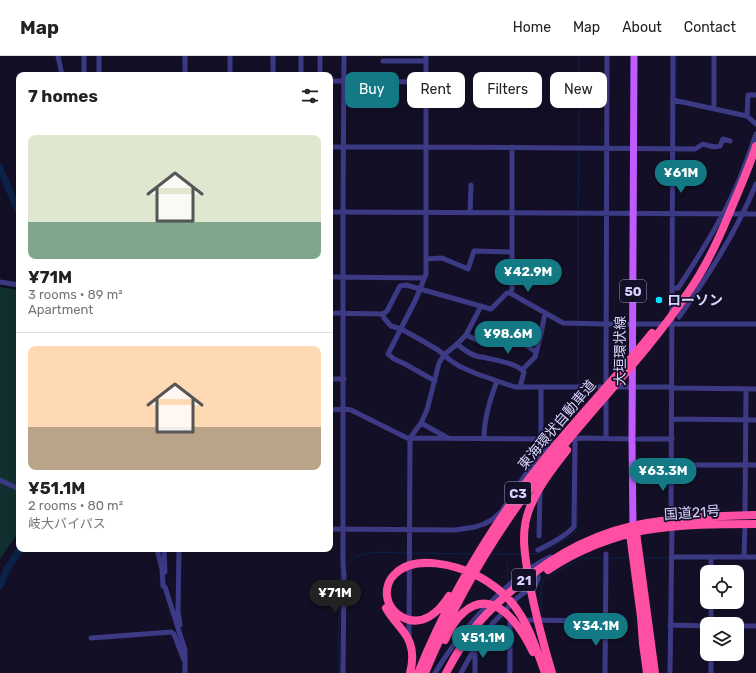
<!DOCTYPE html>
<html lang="en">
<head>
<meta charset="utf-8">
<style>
	:root { --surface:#fff; --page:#f2f2f2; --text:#222; --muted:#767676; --line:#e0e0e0; --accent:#137a85 }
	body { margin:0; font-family:Rubik,"Noto Sans JP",sans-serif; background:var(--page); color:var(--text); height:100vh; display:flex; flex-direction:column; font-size:15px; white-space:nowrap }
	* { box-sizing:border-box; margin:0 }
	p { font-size:13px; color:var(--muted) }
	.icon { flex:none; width:22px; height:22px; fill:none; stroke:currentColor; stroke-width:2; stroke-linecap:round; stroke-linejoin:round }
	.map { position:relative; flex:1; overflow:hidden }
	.panel { position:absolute; left:16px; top:16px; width:317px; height:480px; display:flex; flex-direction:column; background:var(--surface); border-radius:8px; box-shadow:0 4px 16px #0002 }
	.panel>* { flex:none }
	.top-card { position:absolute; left:345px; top:16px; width:351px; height:36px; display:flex; gap:8px }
	.fabs { position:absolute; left:700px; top:509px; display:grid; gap:8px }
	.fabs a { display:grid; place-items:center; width:44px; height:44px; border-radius:8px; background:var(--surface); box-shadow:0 4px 16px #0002; font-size:20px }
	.price { position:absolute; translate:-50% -34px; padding:0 9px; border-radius:14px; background:var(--accent); color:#fff; font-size:13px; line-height:26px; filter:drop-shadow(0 1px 2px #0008) }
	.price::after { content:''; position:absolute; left:50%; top:24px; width:12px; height:9px; margin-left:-6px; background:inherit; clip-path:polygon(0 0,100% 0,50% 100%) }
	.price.selected { background:#222; color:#fff }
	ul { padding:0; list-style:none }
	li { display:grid; align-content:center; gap:8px; height:212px; padding:0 12px }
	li+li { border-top:1px solid var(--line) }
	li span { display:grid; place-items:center; height:124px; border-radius:8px; color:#555 }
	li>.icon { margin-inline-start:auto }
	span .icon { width:72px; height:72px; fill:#fffc; stroke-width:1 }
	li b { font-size:17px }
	h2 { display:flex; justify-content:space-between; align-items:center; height:48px; padding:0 12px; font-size:17px }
	.tag { padding:0 14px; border-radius:8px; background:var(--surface); box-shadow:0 4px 16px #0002; font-size:14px; line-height:36px }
	.tag.selected { background:var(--accent); color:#fff }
	header { display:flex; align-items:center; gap:24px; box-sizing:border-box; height:56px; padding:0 20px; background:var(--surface); border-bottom:1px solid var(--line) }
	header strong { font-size:19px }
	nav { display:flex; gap:22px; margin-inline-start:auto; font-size:14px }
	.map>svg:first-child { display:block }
	.green { fill:#12302f }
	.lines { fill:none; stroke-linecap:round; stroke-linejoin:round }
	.stream { stroke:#0c2248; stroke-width:1 }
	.river { stroke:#0c2248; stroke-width:7 }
	.minor { stroke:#3d3a85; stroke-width:5 }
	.major { stroke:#c25bff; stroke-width:7 }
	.highway { stroke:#ff4fa3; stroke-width:8 }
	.poi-dot { fill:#00e5ff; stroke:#130f26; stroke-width:1.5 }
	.labels { text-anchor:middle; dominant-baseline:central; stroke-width:3.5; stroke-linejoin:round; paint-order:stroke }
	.shield { fill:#130f26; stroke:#9e99be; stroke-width:1 }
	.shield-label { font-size:13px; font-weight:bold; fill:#d9d4ff }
	.poi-label { font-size:14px; font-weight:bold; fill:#d9d4ff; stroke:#130f26; text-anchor:start }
	.street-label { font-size:14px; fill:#d9d4ff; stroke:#130f26 }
</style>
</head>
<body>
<header>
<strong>Map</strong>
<nav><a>Home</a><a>Map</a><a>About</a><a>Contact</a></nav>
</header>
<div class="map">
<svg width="756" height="617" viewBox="0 0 756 617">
	<rect width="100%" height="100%" fill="#130f26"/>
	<!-- green -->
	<path class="green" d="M0,231L19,234V475L0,503Z"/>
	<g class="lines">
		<!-- stream -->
		<path class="stream" d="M676,42V0
			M579,90V0
			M578,154L579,94
			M578,264V160
			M578,328V270
			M578,358V334
			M412,497L474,498
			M491,498H522
			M529,498L539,497L571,480L576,475L577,468V392
			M507,502L508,526
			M610,502H628
			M643,502H668
			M346,508C361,492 386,497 407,497
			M541,560V530L544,523L581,502H603
			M339,617V527L341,517
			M507,617L508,576"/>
		<!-- river -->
		<path class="river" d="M0,112L19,157
			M0,530L7,513L20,493"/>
		<!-- minor -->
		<path class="minor" d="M58,0L62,19
			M84,0V19
			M230,0V19
			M301,0V19
			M426,0V218L416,243L388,298L394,303L405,308L435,325
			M383,5H426
			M99,19V0
			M185,19V0
			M273,19V0
			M320,19V0
			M330,25L426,26
			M673,44L747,60L756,68
			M713,52L714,49V0
			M747,60L748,39H756
			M330,91H426L695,93L703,88C709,90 714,92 720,90L723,83L730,85
			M330,156L756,158
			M470,157L471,129
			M426,203L442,202L468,213L474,195L512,196
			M330,221L424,222
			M0,226L19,229
			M672,232H678L684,223C700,198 716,173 729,146C740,125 748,101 756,78
			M510,237L512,233V91
			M330,257L383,258L387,255L400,230L406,229L491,253L507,237H510L563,267L606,268H756
			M383,258L384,262L391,270L401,273L421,284L438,294L450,304L459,310L477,318L515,331H668L675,332L756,333
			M679,261C709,219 737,175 756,128
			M466,279L481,286L488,275L511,286H521L536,296
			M457,288C464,294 473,301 482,301C494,304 517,307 524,316L520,331
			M522,314L535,301L541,278L545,257
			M330,323H344
			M541,331V400
			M606,331L607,0
			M330,354L344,353L351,354L407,382H410L541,383H549L555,389
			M672,363L756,364
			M421,367L448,382
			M484,382C484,363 490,343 497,325
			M606,382V341
			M638,383H672
			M567,384L581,382L632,383
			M671,409H756
			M0,424L19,433
			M745,460L746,333
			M671,464L673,0
			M330,473L455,474L475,471L484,468L493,463L501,456L535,404L541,398L553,390
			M539,480L540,434
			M157,493L162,513L163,530L165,531L185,594V617
			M164,493L165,516
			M179,493L178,555L180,569
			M538,494C548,489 569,479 574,470L575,383
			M671,501H756
			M744,501L745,468
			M711,516V501
			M522,564L605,565
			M711,568V546
			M670,569L707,570
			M737,570H756
			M91,582L171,576L174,578L184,604
			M409,582L410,382L421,367L427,354L439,307L444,299L457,288L466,279L481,250
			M473,595L475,598V617
			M711,598V617
			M343,617L344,519L343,508V156L344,0
			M435,617C456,582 486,548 517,522C528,514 538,506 550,501L556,502
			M461,617L477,588L492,568L517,542L536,528L538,523V520
			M510,617V564H512
			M605,617L606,498
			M670,617L672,470"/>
		<!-- major -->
		<path class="major" d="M633,470L632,383L634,0"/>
		<!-- highway -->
		<path class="highway" d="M548,514C576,495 613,480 646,474C683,468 719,468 756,468
			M449,540C439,556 422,572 402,561C394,557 388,549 387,540C386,532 389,523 395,518C415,498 456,509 478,520C491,527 504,537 513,548C529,568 536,593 545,617
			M386,552C391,561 397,567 403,575C413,587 414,602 410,617
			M445,584C450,574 455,563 464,556C495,530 521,571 533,596
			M418,617C449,541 491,470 542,406C577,362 617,321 652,277
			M425,617C456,542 497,473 548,409C593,351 646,299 687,238C707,210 721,178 734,146C742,127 750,109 756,90
			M446,617C456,598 467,580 481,564C492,552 504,541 517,530C554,499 598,475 647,467C683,461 720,460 756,459
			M552,617C543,587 535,556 529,525C527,511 524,497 524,483C524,470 527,456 533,445C541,426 555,410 567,394
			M647,617L643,588L641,561L630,478L633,470L636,476L655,617"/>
	</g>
	<!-- markers -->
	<circle class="poi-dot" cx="659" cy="244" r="4"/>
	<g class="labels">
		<!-- shield labels -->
		<g class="shield">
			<rect x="620" y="224" width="26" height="22" rx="3"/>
			<rect x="505" y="426" width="26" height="22" rx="3"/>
			<rect x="512" y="513" width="24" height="22" rx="3"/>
		</g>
		<g class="shield-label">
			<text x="633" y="235">50</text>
			<text x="518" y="437">C3</text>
			<text x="524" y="524">21</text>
		</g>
		<!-- poi labels -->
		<g class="poi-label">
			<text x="667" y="244">ローソン</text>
		</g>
		<!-- street labels -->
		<g class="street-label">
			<text transform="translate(620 295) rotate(-90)">大垣環状線</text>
			<text transform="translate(557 369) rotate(-50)">東海環状自動車道</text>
			<text transform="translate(692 457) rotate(-4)">国道21号</text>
		</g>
	</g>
</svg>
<div class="fabs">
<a><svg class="icon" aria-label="locate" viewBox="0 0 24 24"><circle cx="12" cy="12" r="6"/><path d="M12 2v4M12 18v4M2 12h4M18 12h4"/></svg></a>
<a><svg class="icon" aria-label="layers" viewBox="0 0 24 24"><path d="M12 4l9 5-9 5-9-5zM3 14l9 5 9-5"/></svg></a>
</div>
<b class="price" style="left:681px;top:138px">¥61M</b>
<b class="price" style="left:528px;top:237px">¥42.9M</b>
<b class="price" style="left:508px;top:299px">¥98.6M</b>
<b class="price" style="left:663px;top:436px">¥63.3M</b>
<b class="price selected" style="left:335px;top:558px">¥71M</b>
<b class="price" style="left:596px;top:591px">¥34.1M</b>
<b class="price" style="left:483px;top:603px">¥51.1M</b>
<div class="top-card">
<a class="tag selected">Buy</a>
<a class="tag">Rent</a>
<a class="tag">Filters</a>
<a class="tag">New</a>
</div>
<section class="panel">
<h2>7 homes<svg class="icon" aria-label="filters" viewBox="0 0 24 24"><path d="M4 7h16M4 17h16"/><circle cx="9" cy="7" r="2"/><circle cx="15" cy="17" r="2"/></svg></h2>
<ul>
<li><span style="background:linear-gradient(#dfe7d0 70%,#7fa58c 0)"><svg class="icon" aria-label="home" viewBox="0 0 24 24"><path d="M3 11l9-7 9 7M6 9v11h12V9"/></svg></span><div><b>¥71M</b><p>3 rooms · 89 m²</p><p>Apartment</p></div></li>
<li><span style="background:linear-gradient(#ffd9b3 65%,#b9a48a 0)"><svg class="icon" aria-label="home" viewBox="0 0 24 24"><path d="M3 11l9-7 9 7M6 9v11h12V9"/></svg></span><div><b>¥51.1M</b><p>2 rooms · 80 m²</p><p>岐大バイパス</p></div></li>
</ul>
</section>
</div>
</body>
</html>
